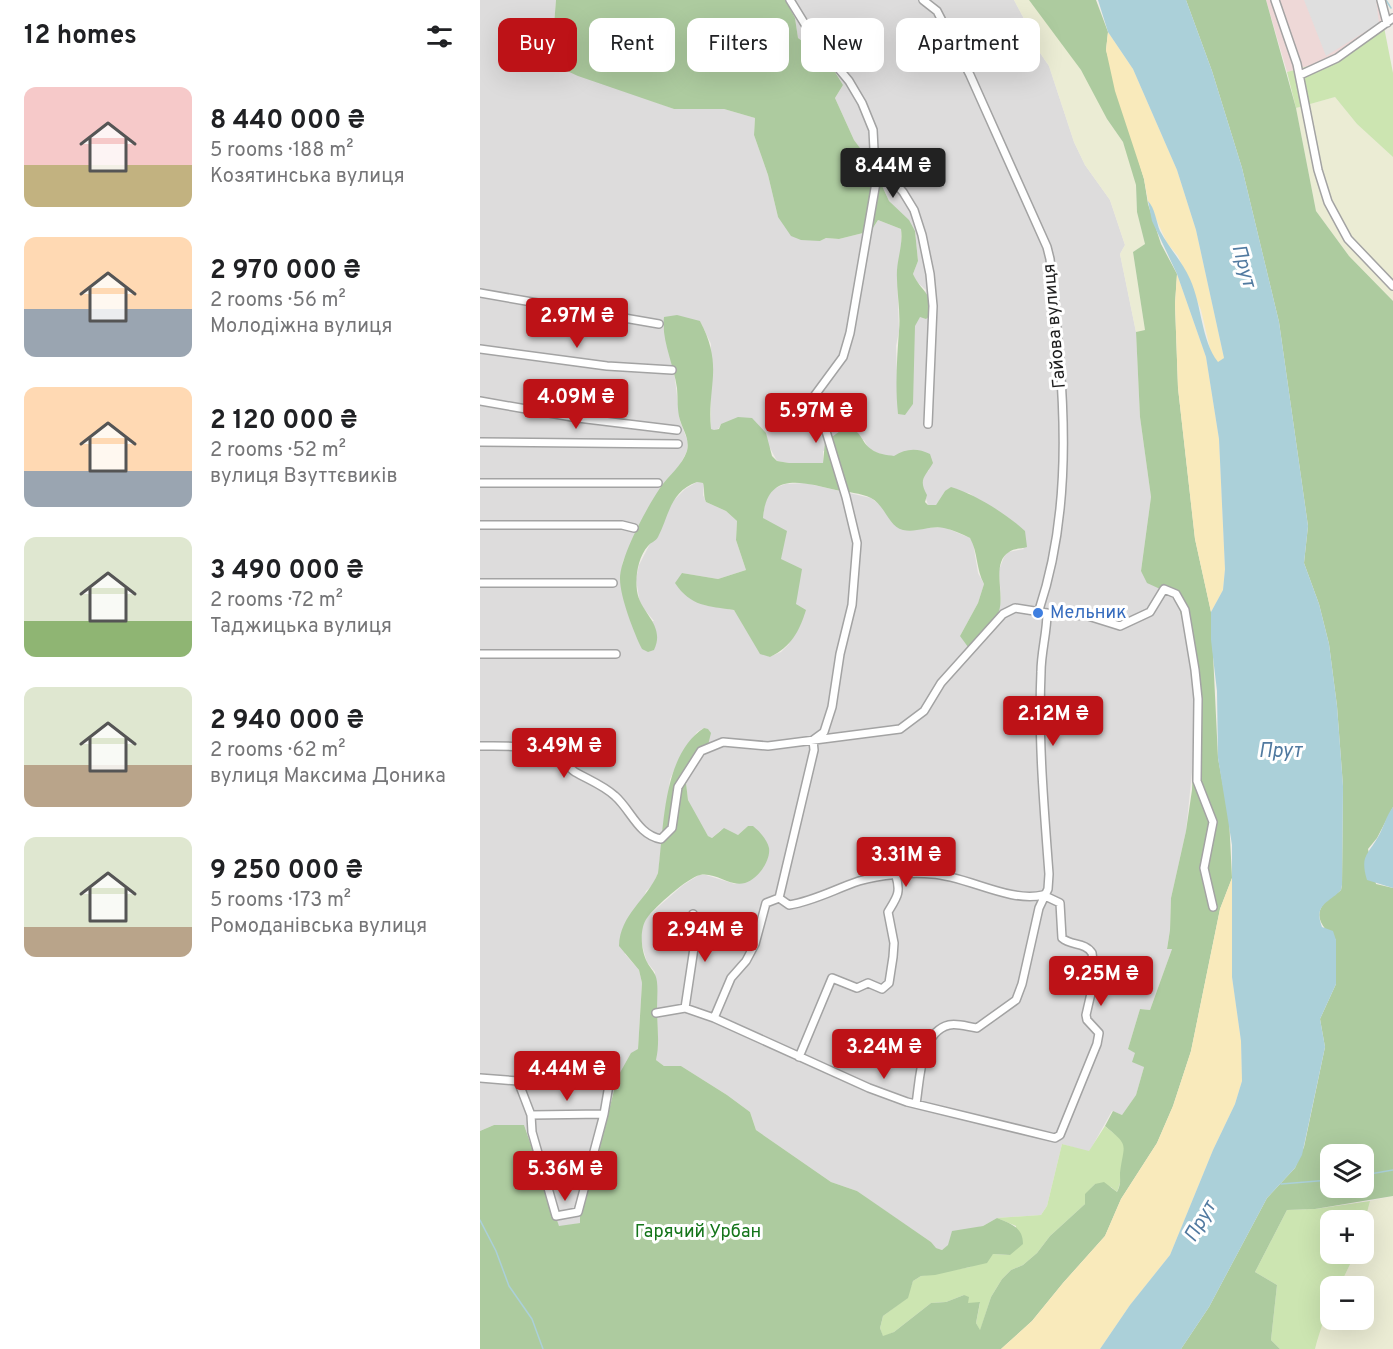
<!DOCTYPE html>
<html lang="en">
<head>
<meta charset="utf-8">
<style>
	:root { --surface:#fff; --page:#f6f6f6; --text:#202124; --muted:#757577; --accent:#bd1217 }
	body { margin:0; font-family:Overpass,sans-serif; background:var(--page); color:var(--text); height:100vh; display:flex; flex-direction:column; font-size:22px; white-space:nowrap }
	* { box-sizing:border-box; margin:0 }
	p { font-size:20px; color:var(--muted) }
	.icon { flex:none; width:33px; height:33px; fill:none; stroke:currentColor; stroke-width:2; stroke-linecap:round; stroke-linejoin:round }
	.map { position:relative; flex:1; overflow:hidden }
	.sheet { display:flex; flex-direction:column; background:var(--surface); width:480px }
	.sheet>* { flex:none }
	.banner { position:absolute; left:18px; top:18px; width:570px; height:54px; display:flex; gap:12px }
	.buttons { position:absolute; left:840px; top:1144px; display:grid; gap:12px }
	.buttons a { display:grid; place-items:center; width:54px; height:54px; border-radius:12px; background:var(--surface); box-shadow:0 6px 24px #0002; font-size:30px }
	.price { position:absolute; translate:-50% -51px; padding:0 14px; border-radius:6px; background:var(--accent); color:#fff; font-size:20px; line-height:39px; filter:drop-shadow(0 2px 3px #0008) }
	.price::after { content:''; position:absolute; left:50%; top:36px; width:18px; height:14px; margin-left:-9px; background:inherit; clip-path:polygon(0 0,100% 0,50% 100%) }
	.price.active { background:#222; color:#fff }
	ul { padding:0; list-style:none }
	li { display:flex; align-items:center; gap:18px; height:150px; padding:0 24px }
	li span { display:grid; place-items:center; flex:none; width:168px; height:120px; border-radius:12px; color:#555 }
	li>.icon { margin-inline-start:auto }
	span .icon { width:72px; height:72px; fill:#fffc; stroke-width:1 }
	li b { font-size:26px }
	h2 { display:flex; justify-content:space-between; align-items:center; height:72px; padding:0 24px; font-size:26px }
	.chip { padding:0 21px; border-radius:12px; background:var(--surface); box-shadow:0 6px 24px #0002; font-size:21px; line-height:54px }
	.chip.active { background:var(--accent); color:#fff }
	main { display:flex; flex:1; min-height:0 }
	.map>svg:first-child { display:block }
	.residential { fill:#dddcdc; fill-rule:evenodd }
	.commercial { fill:#eed8d7 }
	.farmland { fill:#ebecd4 }
	.grass { fill:#cce5b1 }
	.forest { fill:#adcb9f; fill-rule:evenodd }
	.sand { fill:#f9eabb }
	.parking { fill:#dfdfdf }
	.water { fill:#abd0d9 }
	.lines { fill:none; stroke-linecap:round; stroke-linejoin:round }
	.stream { stroke:#abd0d9; stroke-width:1.5 }
	.minor-casing { stroke:#a3a3a3; stroke-width:10 }
	.minor { stroke:#fff; stroke-width:7 }
	.shop-dot { fill:#3f7fe0; stroke:#fff; stroke-width:2 }
	.labels { text-anchor:middle; dominant-baseline:central; stroke-width:6; stroke-linejoin:round; paint-order:stroke }
	.street-label { font-size:18px; fill:#1f1f1f; stroke:#fff }
	.shop-label { font-size:18px; fill:#366cbe; stroke:#fff; text-anchor:start }
	.park-label { font-size:18px; fill:#15751b; stroke:#fff }
	.water-label { font-size:20px; font-style:italic; fill:#517aa0; stroke:#fff }
</style>
</head>
<body>
<main>
<section class="sheet">
<h2>12 homes<svg class="icon" aria-label="filters" viewBox="0 0 24 24"><path d="M4 7h16M4 17h16"/><circle cx="9" cy="7" r="2"/><circle cx="15" cy="17" r="2"/></svg></h2>
<ul>
<li><span style="background:linear-gradient(#f6c9c9 65%,#c2b280 0)"><svg class="icon" aria-label="home" viewBox="0 0 24 24"><path d="M3 11l9-7 9 7M6 9v11h12V9"/></svg></span><div><b>8 440 000 ₴</b><p>5 rooms · 188 m²</p><p>Козятинська вулиця</p></div></li>
<li><span style="background:linear-gradient(#ffd9b3 60%,#9aa5b1 0)"><svg class="icon" aria-label="home" viewBox="0 0 24 24"><path d="M3 11l9-7 9 7M6 9v11h12V9"/></svg></span><div><b>2 970 000 ₴</b><p>2 rooms · 56 m²</p><p>Молодіжна вулиця</p></div></li>
<li><span style="background:linear-gradient(#ffd9b3 70%,#9aa5b1 0)"><svg class="icon" aria-label="home" viewBox="0 0 24 24"><path d="M3 11l9-7 9 7M6 9v11h12V9"/></svg></span><div><b>2 120 000 ₴</b><p>2 rooms · 52 m²</p><p>вулиця Взуттєвиків</p></div></li>
<li><span style="background:linear-gradient(#dfe7d0 70%,#8fb573 0)"><svg class="icon" aria-label="home" viewBox="0 0 24 24"><path d="M3 11l9-7 9 7M6 9v11h12V9"/></svg></span><div><b>3 490 000 ₴</b><p>2 rooms · 72 m²</p><p>Таджицька вулиця</p></div></li>
<li><span style="background:linear-gradient(#dfe7d0 65%,#b9a48a 0)"><svg class="icon" aria-label="home" viewBox="0 0 24 24"><path d="M3 11l9-7 9 7M6 9v11h12V9"/></svg></span><div><b>2 940 000 ₴</b><p>2 rooms · 62 m²</p><p>вулиця Максима Доника</p></div></li>
<li><span style="background:linear-gradient(#dfe7d0 75%,#b9a48a 0)"><svg class="icon" aria-label="home" viewBox="0 0 24 24"><path d="M3 11l9-7 9 7M6 9v11h12V9"/></svg></span><div><b>9 250 000 ₴</b><p>5 rooms · 173 m²</p><p>Ромоданівська вулиця</p></div></li>
</ul>
</section>
<div class="map">
<svg width="913" height="1349" viewBox="0 0 913 1349">
	<rect width="100%" height="100%" fill="#efece6"/>
	<!-- residential -->
	<path class="residential" d="M0,0H76L72,50L76,65L194,109H244L275,118L274,135L288,175L298,217L340,241L346,238L359,239L391,231L398,220L421,229V247L417,272L419,331L416,346L418,414L433,404V332L446,290L437,282L433,274L438,261L435,231L409,201L392,164L374,140L355,98L363,85L347,58L318,38L315,18L306,0H534L551,32L556,47L569,66L594,142L605,165L630,200L645,245L640,254L656,332L660,417L671,497L661,571L698,603L714,672L717,723L706,831L691,898L690,930L687,948L692,949L670,1010L660,1009L648,1049L655,1052L664,1067L656,1095L642,1115L632,1111L609,1152L582,1144L567,1206L561,1215L517,1218L503,1226L491,1229L462,1250L455,1248L451,1242L388,1199L377,1191L351,1182L276,1130L270,1112L247,1095L201,1066H184L176,1060L178,1039L175,972L167,962L164,952L161,940L162,926L167,917L178,907L203,885L219,875H226L255,884L280,872L289,853L268,826L258,835L241,830L232,838L228,836L215,815L208,800L206,783L208,773L227,749L224,728L217,732L204,750L190,779L178,873L173,885L166,891L145,954L159,970L162,983L158,1049L137,1078L110,1188L100,1203V1223L79,1227L44,1125H14L0,1131ZM220,321L231,344V429L234,431L239,428L241,424L290,448L297,461L309,463H343V451L384,440L389,449L398,453L449,470L442,477L441,483L448,505H456L465,491L489,493L500,501L544,549L528,552L524,557L519,570L521,600L518,613L480,636L498,603L504,584L498,573L493,543L490,538L464,527L448,528L408,516L403,507L391,498L325,483L305,484L291,490L285,502L283,518L316,604L309,644L301,652L289,657L254,610L224,605L202,573L238,579L266,570L256,540L257,521L246,511L226,502L223,495L224,486L223,483L217,482L205,489L191,503L159,565L156,579L160,604L174,621L153,624L140,579L143,561L181,488L199,467L207,451L208,442L200,421L194,371L183,325Z"/>
	<!-- commercial -->
	<path class="commercial" d="M786,0H898L904,27L840,63L807,72Z"/>
	<!-- farmland -->
	<path class="farmland" d="M534,0H549L573,29L611,85L627,119L643,142L651,163L656,185L657,212L665,244L653,252L665,330L656,332L640,254L645,245L630,200L605,165L594,142L569,66L556,47L551,32Z
		M855,97L877,124L913,157V301L869,256L836,211L816,108Z
		M913,1196V1349H835L843,1319L850,1304V1320H884V1287H859L875,1254H884V1224L890,1201Z"/>
	<!-- grass -->
	<path class="grass" d="M904,27L913,73V157L877,124L855,97L816,108L807,72L840,63Z
		M625,1126C630,1131 639,1136 643,1142C647,1148 641,1185 637,1192L631,1187L615,1184L606,1194L605,1204L570,1236L557,1253L543,1265L531,1270L522,1279L511,1297L500,1331L496,1323L500,1303H488L484,1295L466,1302L451,1303L414,1332L403,1337L400,1328L403,1316L427,1298L433,1281L441,1276L490,1267L513,1254L530,1255L536,1226L517,1218L561,1215L567,1206L582,1144L609,1151Z
		M890,1201L884,1224V1221H850V1254H875L859,1287H850C850,1308 840,1328 835,1349H800L791,1340L797,1285L775,1272L807,1210L835,1209Z"/>
	<!-- forest -->
	<path class="forest" d="M76,0H306L315,18L318,38L347,59L363,85L355,98L374,140L392,164L409,201L429,220L435,231L438,261L433,274C442,293 451,290 451,315L446,319L440,317L435,326L433,404L425,415L418,414C415,386 417,358 419,331C421,311 416,290 417,270C418,256 423,244 421,229L398,220L391,231L359,239L346,238L340,241L321,240L311,236L298,217L288,175L274,135L275,118L244,109H194L98,76L76,66L72,50Z
		M549,0H616L628,32L626,50L664,179L668,204L681,244L697,274L695,304L698,388L715,539L731,612L738,758L749,818L752,878L740,909L711,1051L693,1106L677,1143L641,1199L625,1236L583,1283L552,1321L521,1349H0V1131L14,1125H44L79,1226L100,1223V1203L110,1188L137,1078L151,1053L158,1049L162,983L159,970L139,946C140,914 167,900 178,873C184,829 182,755 224,728L228,729L231,733L227,749L212,765L206,783L208,800L228,836L232,838L244,828L258,835L268,826H273C279,831 287,839 289,848C291,861 277,880 265,883C249,887 236,872 220,875C207,878 175,907 167,918C159,929 161,950 167,962C171,970 176,972 177,982C178,991 177,1000 177,1009C177,1026 180,1043 176,1060L184,1066H201L247,1095L270,1112L276,1130L351,1182L377,1191L451,1242L456,1248L462,1250L468,1245L472,1231L503,1226L517,1218C531,1224 543,1227 543,1244L530,1255L513,1254L507,1263L455,1275L441,1276L433,1281L428,1298L403,1316L400,1328L403,1336L414,1332L451,1303L466,1302L484,1295L489,1297L488,1303L500,1302L496,1323L500,1330L511,1297L522,1279L531,1270L543,1265L557,1253L570,1236L605,1204V1194L615,1184L624,1182L637,1192C641,1184 640,1181 640,1173C644,1142 650,1147 625,1126L633,1111L642,1115L656,1095L664,1067L652,1062L655,1053L648,1049L660,1009L670,1010L692,949H687L690,930L691,898L706,831L712,790L716,694L709,648L698,603L691,594L667,583L661,571L671,497L660,417L656,332L665,330L653,252L665,244L657,212L656,185L643,142L627,119L601,70Z
		M706,0H786L816,108L836,211L869,256L913,301V807L897,838L888,849L896,884L913,888V1196L835,1209L807,1210L775,1272L797,1285L791,1340L800,1349H701L729,1307L787,1198L815,1168L824,1147L845,1047L840,1019L856,984V940C846,930 831,918 845,902C849,897 856,895 861,890L862,885L863,786L857,706L849,644L839,604L824,563L828,526L799,322L762,168L732,71ZM850,1155H884V1188H850Z
		M197,315L220,321C244,367 227,384 231,429L234,430L239,429L241,424L258,417L272,418L286,433L292,456L297,461L309,463H343L345,442L367,426C383,432 380,441 391,449C397,454 407,455 414,456C426,448 438,448 450,454L453,463C445,477 438,479 447,495L445,502L448,505H456L465,491L471,487C495,494 528,515 545,531L547,547C541,549 534,548 529,552C511,563 525,594 519,611C514,624 498,638 488,647L480,636L498,603L504,584C496,569 498,552 490,538C482,534 473,530 464,528C451,525 437,533 423,530C408,526 405,505 391,498C381,493 367,492 356,490C321,482 287,471 283,518L307,531L301,559L322,569L316,604L326,610C319,632 311,647 290,657L280,654L254,610C228,606 211,607 195,583L202,573L238,579L266,570L256,540L257,521L246,511L226,502C223,495 225,489 223,483L217,482C190,491 189,516 178,537C175,542 171,542 168,546C158,557 155,577 157,591C160,613 186,625 174,650L168,652L162,649C154,633 140,597 140,579C140,557 167,507 180,488C189,475 202,466 207,451C210,439 203,430 200,420C197,410 198,399 197,388C194,365 181,340 184,317Z"/>
	<!-- sand -->
	<path class="sand" d="M628,32L653,69L697,170L716,230L744,358L738,363L731,353L721,310L698,256L687,243L668,201L664,179L635,91L626,50Z
		M697,274L726,357L739,439L745,569L743,590L731,612L715,539L698,388L695,304Z
		M752,878V977L761,1041L762,1081L755,1104L733,1150L690,1255L650,1305L620,1349H521L552,1321L583,1283L625,1236L641,1199L677,1143L693,1106L711,1051L740,909Z"/>
	<!-- parking -->
	<path class="parking" d="M824,0H896L899,23L846,56Z"/>
	<!-- water -->
	<path class="water" d="M618,0H706L732,71L762,168L799,322L828,526L824,563L839,604L849,644L857,706L863,786L862,885L861,890C849,903 833,904 842,927L853,931L856,940V984L840,1019L845,1047L822,1155L815,1168L787,1198L729,1307L701,1349H620L650,1305L690,1255L733,1150L755,1104L762,1081L761,1041L752,977V845L738,758L737,691L731,640V612L743,590L745,569L739,439L726,357L697,274L672,221L668,201C675,208 676,221 680,231C689,248 702,261 710,279C722,305 721,340 738,362L744,358L716,230L697,170L653,69L628,32Z
		M913,807V888L887,880C880,856 887,856 898,837C904,827 906,816 913,807Z"/>
	<g class="lines">
		<!-- stream -->
		<path class="stream" d="M906,0L911,8
			M884,1175L913,1170
			M801,1184L850,1180
			M0,1220L16,1251L29,1286L52,1319L63,1349"/>
		<!-- minor casing -->
		<g class="minor-casing">
			<path id="minor" d="M310,0L334,39L369,81L382,103L393,130L394,150L399,165L423,192L434,210L442,235L450,274L453,306L448,424
				M443,0L457,11L490,75L567,247L570,259C582,375 597,496 559,610
				M795,0L817,64L838,170L848,202L868,239L913,286
				M901,0L907,23
				M820,75L857,58L913,18
				M0,293L179,324
				M0,349L127,366L192,370
				M0,401L98,418L197,430
				M0,442L198,444
				M0,483H178
				M0,525H142L154,528
				M0,583H133
				M567,613L608,616L640,626L670,612L684,589L696,594L705,610L715,670L718,699L717,781L733,822L724,868L733,907
				M0,654H136
				M0,746C28,746 56,744 81,760C87,763 90,769 95,772C109,780 123,785 135,796C151,810 158,835 181,839L192,828L198,787L221,751L243,742L288,746L420,729L444,711L461,683L523,614L535,608L567,613C567,633 561,652 561,672C558,739 564,807 569,874L568,889L559,908L542,984L536,1000L497,1028C488,1027 478,1023 469,1025C440,1032 440,1080 436,1104
				M299,898L309,905C334,901 355,889 379,881C400,875 429,872 452,874C487,876 529,903 563,895
				M205,1008L214,948L213,914
				M176,1013L205,1008L234,1018L389,1088L427,1102L575,1138L580,1135L617,1044L619,1033L607,1020L606,1015L615,976L612,953C605,942 591,946 582,938L580,903L563,895
				M234,1018L251,978L266,961L275,944L286,903L299,898L334,750L333,740L344,732L352,707L360,654L372,605L377,543L366,497L335,395L363,357L370,333L399,165
				M319,1057L352,978L377,988L388,983L402,989L409,983L413,957L414,943L408,912C417,897 421,893 416,876
				M0,1078L38,1081L130,1079L124,1114L98,1212L76,1216L52,1132L51,1115L38,1081
				M51,1115L124,1114"/>
		</g>
		<!-- minor -->
		<use href="#minor" class="minor"/>
	</g>
	<!-- markers -->
	<circle class="shop-dot" cx="558" cy="613" r="6"/>
	<g class="labels">
		<!-- street labels -->
		<g class="street-label">
			<text transform="translate(575 326) rotate(-95)">Гайова вулиця</text>
		</g>
		<!-- shop labels -->
		<g class="shop-label">
			<text x="570" y="613">Мельник</text>
		</g>
		<!-- park labels -->
		<g class="park-label">
			<text x="218" y="1232">Гарячий Урбан</text>
		</g>
		<!-- water labels -->
		<g class="water-label">
			<text transform="translate(763 266) rotate(74)">Прут</text>
			<text x="800" y="752">Прут</text>
			<text transform="translate(721 1222) rotate(-60)">Прут</text>
		</g>
	</g>
</svg>
<div class="buttons">
<a><svg class="icon" aria-label="layers" viewBox="0 0 24 24"><path d="M12 4l9 5-9 5-9-5zM3 14l9 5 9-5"/></svg></a>
<a>+</a>
<a>−</a>
</div>
<b class="price active" style="left:413px;top:199px">8.44M ₴</b>
<b class="price" style="left:97px;top:349px">2.97M ₴</b>
<b class="price" style="left:96px;top:430px">4.09M ₴</b>
<b class="price" style="left:336px;top:444px">5.97M ₴</b>
<b class="price" style="left:573px;top:747px">2.12M ₴</b>
<b class="price" style="left:84px;top:779px">3.49M ₴</b>
<b class="price" style="left:426px;top:888px">3.31M ₴</b>
<b class="price" style="left:225px;top:963px">2.94M ₴</b>
<b class="price" style="left:621px;top:1007px">9.25M ₴</b>
<b class="price" style="left:404px;top:1080px">3.24M ₴</b>
<b class="price" style="left:87px;top:1102px">4.44M ₴</b>
<b class="price" style="left:85px;top:1202px">5.36M ₴</b>
<div class="banner">
<a class="chip active">Buy</a>
<a class="chip">Rent</a>
<a class="chip">Filters</a>
<a class="chip">New</a>
<a class="chip">Apartment</a>
</div>
</div>
</main>
</body>
</html>
